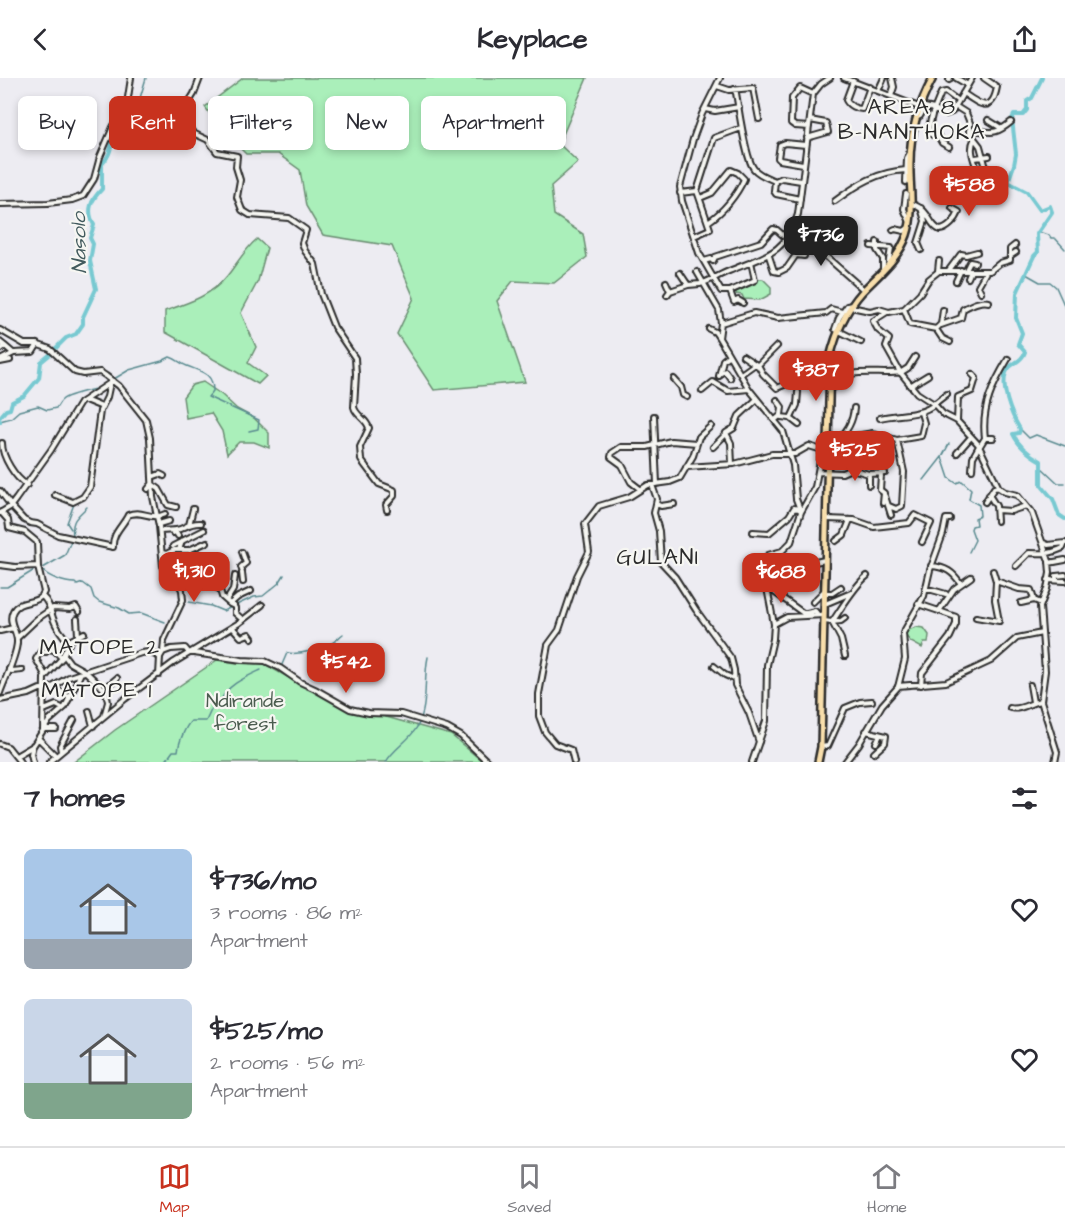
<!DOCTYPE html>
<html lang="en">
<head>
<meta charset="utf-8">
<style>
	:root { --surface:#fff; --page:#f2f2f3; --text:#2b2b33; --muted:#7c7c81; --line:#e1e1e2; --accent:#c8321e }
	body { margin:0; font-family:"Architects Daughter",sans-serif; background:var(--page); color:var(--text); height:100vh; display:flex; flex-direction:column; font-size:22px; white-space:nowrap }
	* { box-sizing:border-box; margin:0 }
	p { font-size:20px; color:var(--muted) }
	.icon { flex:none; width:33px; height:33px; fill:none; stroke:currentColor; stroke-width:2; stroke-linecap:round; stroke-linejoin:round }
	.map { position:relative; height:684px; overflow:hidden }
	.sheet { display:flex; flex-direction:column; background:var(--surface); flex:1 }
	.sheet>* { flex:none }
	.guide { position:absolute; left:18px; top:18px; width:600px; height:54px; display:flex; gap:12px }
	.price { position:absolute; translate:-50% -51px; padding:0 14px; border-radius:12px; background:var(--accent); color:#fff; font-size:20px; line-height:39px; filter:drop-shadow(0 2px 3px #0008) }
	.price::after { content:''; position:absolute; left:50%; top:36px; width:18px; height:14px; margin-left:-9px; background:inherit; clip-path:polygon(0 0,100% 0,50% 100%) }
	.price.active { background:#222; color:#fff }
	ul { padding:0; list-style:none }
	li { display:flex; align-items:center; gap:18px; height:150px; padding:0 24px }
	li span { display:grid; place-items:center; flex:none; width:168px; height:120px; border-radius:9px; color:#555 }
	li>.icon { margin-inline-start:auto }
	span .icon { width:72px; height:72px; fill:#fffc; stroke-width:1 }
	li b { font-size:26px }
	h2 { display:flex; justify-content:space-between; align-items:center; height:72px; padding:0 24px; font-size:26px }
	.pill { padding:0 21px; border-radius:9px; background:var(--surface); box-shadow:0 3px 9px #0003; font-size:21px; line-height:54px }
	.pill.active { background:var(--accent); color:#fff }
	header { display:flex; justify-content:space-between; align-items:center; height:78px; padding:0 24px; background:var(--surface); font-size:27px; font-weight:800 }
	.menu { display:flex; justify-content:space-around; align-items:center; height:84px; border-top:2px solid var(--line); background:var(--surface); font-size:16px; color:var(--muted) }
	.menu a { display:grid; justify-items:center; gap:3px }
	.menu .active { color:var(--accent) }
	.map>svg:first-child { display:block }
	.green { fill:#aaefba; stroke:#6a8d72; stroke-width:1.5 }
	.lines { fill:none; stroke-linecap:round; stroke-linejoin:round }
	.stream { stroke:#598a8f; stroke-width:1.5 }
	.river { stroke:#78c9d1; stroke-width:4 }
	.minor-casing { stroke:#2b2b2b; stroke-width:8 }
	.major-casing { stroke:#2b2b2b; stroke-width:10 }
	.minor { stroke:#f6f6f2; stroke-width:4 }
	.major { stroke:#f8deab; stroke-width:5 }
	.labels { text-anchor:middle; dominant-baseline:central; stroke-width:4.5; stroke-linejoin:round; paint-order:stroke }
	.park-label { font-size:20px; fill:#4b5c4f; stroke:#f6f6f2 }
	.water-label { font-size:21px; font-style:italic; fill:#425a5d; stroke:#f6f6f2 }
	.quarter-label { font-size:22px; letter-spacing:1.5px; fill:#2b2b2b; stroke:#f6f6f2 }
</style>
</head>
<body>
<header><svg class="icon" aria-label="back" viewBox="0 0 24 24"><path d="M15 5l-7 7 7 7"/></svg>Keyplace<svg class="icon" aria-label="share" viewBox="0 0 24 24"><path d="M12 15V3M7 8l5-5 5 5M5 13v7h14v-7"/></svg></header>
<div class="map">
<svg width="1065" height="684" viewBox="0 0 1065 684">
	<rect width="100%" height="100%" fill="#edecf2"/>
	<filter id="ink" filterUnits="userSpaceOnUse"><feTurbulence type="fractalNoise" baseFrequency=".0167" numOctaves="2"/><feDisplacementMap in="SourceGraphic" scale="12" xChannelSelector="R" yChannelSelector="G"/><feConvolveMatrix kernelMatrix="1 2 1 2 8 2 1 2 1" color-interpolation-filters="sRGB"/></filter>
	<g filter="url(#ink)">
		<!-- green -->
		<path class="green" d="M243,0H587L559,66L578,84L551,108L554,137L583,156L587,179L554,205L513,203L497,223L525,304L434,312L397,256L414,220L392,168L323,157L306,128L300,92L278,76H246L219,49L205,29Z
			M257,161L267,170L258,203L241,235L256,269L248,285L266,298L258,306L165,254V233C188,225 211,218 227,198C237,186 244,172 257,161Z
			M757,201H763L771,209V216L760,222L744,221L742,217L736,216V212L752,205Z
			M203,304L222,317L237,331L254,340L269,355V370L254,364H239L227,376L222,353L211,335L186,340L183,319L192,307Z
			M916,549L924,550L929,557L928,565H924L922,570L911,564L905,557L908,552Z
			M217,582L237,585L261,584L305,609L354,630L451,657L483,684H74L115,652Z"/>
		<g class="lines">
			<!-- stream -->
			<path class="stream" d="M135,37L146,0
				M1038,154L1049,157L1051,160H1055L1065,171
				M1026,196L1040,204H1050L1056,209L1065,229
				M114,301L129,292L162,283L170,279C177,281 181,286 187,288C202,294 213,295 213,313L208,319L259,342L258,351L249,353
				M0,343L11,340L19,333L38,328L47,332L56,330C59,327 59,324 62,322C66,317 92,312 99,310
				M1020,351L1029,360L1036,357L1065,368
				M942,379L949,400L956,405L962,403L971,411L969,421L979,427L980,438L975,440L976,447L972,448L971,451L975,462L969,474
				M1041,389L1058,405H1065
				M924,402L942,379L949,366
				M71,451L67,445L74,426
				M73,458C71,442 76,440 87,429
				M43,490L65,477L71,463
				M41,491C48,499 64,505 75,505L77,507L83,505L91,511L94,520L99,524L119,530L129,536L141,535L165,544
				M0,509H7L36,491
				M189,524L211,528L223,533L254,519L263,518L279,505L284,497
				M281,589L287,575C301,577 319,571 332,565C336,563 339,559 343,556
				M165,684L173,673H178C179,664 185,649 191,643H206L212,630L221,624C224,608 248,598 261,592
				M386,684C394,670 409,663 417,649C429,628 423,601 428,579"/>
			<!-- river -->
			<path class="river" d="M1042,0L1032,20L1027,23V32L1023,37H1014L1012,41L1016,76L1014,87L1008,104L1027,114L1040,132L1050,128L1052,134L1037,156L1038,174L1034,178L1017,215L1016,240L1022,255L1018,266L1025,274C1022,284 1013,284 1008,291C998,306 1012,338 1020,351L1019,355L1013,356C1018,367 1030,377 1041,383V407L1053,421L1059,437L1065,441
				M54,272L66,260L76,256L83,246V239L96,211L90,183L93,166L90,160L94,147C86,132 91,122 102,111V86C111,78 111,66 115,55C119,43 139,35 149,29
				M0,339L6,332L10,331L12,324L24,318L39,300L41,284L53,274
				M0,343V344"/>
			<!-- minor casing -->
			<g class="minor-casing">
				<path id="minor" d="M200,0L194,16L182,35V38L193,55L208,62L217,74L237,78L236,89L240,102L237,119L242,132L250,137L289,140L306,152L302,165L305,173L315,186L321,216L334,249L355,280L356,296L354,329C356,338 366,340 369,350L360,369L361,382L379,406L394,412V418L386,427L387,432
					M720,0L702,36L693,61L680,109L682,123L699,175L721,213H730L755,202L751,184
					M844,0L919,29
					M956,0L968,7
					M949,2L950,0
					M853,3L846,22C849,28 856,31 862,31L870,9
					M717,8L729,12L753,10L759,41
					M734,11L736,15C739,31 745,80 754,91C759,97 768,100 775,103L782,100L801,103
					M878,13L884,0
					M963,15C979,26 992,37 997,9L984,0
					M891,18L894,9L892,0
					M955,28L966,35L970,45V55L980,68L988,97L1001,107
					M705,31L715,33L739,29
					M933,32L946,36L952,34L972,0
					M916,40L920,38L925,29L934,31
					M988,42L1001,50
					M809,49L795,48L791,45L792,20L800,10L813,16
					M969,52C991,53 993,59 1011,44
					M807,60L828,54L826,45L810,42
					M974,62C968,72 976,87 979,97L988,95
					M949,69L942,65L938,58L930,56L929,49L932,37L941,15L946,14L958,23
					M975,80L989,78
					M803,86L780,82L778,80L780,67L785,65L806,67
					M775,103L774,113L776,116L800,121
					M906,104L907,80L910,75
					M680,115L697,113
					M906,116L904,131L909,142
					M700,120L712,115L731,92L738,95L744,101C737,117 723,134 708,144
					M835,123C858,106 877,94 906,92
					M0,126L48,125L72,122L83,118L94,101L100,79L113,49L127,26L131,0
					M912,126C932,133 927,146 940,152C948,151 956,142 959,134L952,130
					M791,152L822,175L864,212
					M893,152L895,151L904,153L908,150
					M694,158L710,151L697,113L714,60L741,50
					M877,164V172L883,181V193
					M871,168L891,170L888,188
					M921,172L918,165L925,143L921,130
					M796,177L804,178
					M769,178L774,193L779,194L787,190L805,164
					M1010,178L1016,174
					M704,183L711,181L713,183L715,179L761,164L773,151L777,152L786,160
					M949,192L961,176L966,177L977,174
					M966,192L970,184L975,185
					M938,193L939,183
					M697,194L719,232L721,245L719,260L749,311L783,353L793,387L796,421L801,434
					M680,195L688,207L700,206C710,203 719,197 729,193C762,179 787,176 798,136L813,16L821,6L830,0
					M968,200L971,193
					M956,203L961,192
					M666,204L670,213L667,217
					M670,213L688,207
					M730,213L734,224L738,222L743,225
					M981,214L978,208L986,194
					M852,227L847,228L839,240L835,251L861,264
					M851,229L870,233L879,231L889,234L904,231L910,246L936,251L941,246L943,232
					M904,231L920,215L929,201L939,193H990L1000,185L1010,182V171L1015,167
					M887,234L873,243L878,252L889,261L886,269L900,294
					M721,245L754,235L778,240L826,235L831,231L842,234
					M941,247L961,240L963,231C971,227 980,222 989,224
					M709,251L715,254L719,260
					M936,251L942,260L950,264
					M0,252L24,266H36L50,271L75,294L83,296L100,294L106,298L119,308L146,342L150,360L153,419L159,448L163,488L177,502L182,512L183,522L164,562L163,574L160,579L159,597
					M0,264L5,268
					M777,268L758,287L763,296L777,310L808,297L829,293
					M0,272L5,268L13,275
					M743,278L758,288
					M0,282L14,275L33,274L38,266
					M0,284L10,282
					M721,295L725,293L730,300
					M900,295L908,290L915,279
					M741,296L755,286
					M719,298L723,282L729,277
					M674,301L681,309L683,317L687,319
					M910,308L928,297
					M830,309H835C837,306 838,303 840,300C852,291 887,297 900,294L917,315L934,326L943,336L957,343L978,366L999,410L1005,414L1017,417L1032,435L1049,483L1050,495L1047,511L1040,529L1045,593L1041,623L1057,674L1055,684
					M702,313L713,304L728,313L749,311
					M85,322L102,329
					M934,326L947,316
					M654,338L657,406
					M781,339L790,340L799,347
					M791,340L797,327L798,314
					M880,340C899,335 919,339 935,326
					M775,342L781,337L782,329L777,322
					M957,343L958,319L972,313L976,300L972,296
					M985,360H993
					M837,363H846L855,358L873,355L897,362L921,358L924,345L921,335
					M828,364L837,363C847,354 853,344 854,330
					M2,365C2,379 15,400 27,407
					M980,368L985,360C981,330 993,306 1008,281
					M713,369L725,357
					M833,374L849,383L851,391
					M957,375L971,359
					M732,386L731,365L726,355L734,350L739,338L757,321
					M686,389L734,386L772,376H795L809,368L822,372L815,409L801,434L791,464L782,473L768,477L765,480L766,505L774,546L773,561L767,587L766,643L752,684
					M972,392L973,379L979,368
					M819,394L842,395L851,391L869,396L885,395
					M880,395L881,397L880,412L884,415L883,425
					M869,396V407
					M152,399L160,396L164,398
					M652,407L657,421L654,435L659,453L661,484L675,499L696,532L731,580L734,592L735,607L749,635L759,664
					M148,411L152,406L159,411L168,427L176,429
					M640,411L631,404L622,387L611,379L612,375L621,369H647L671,363L697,365
					M0,413L11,428L24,442L30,445L37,446L58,457L113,469C112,455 123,448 128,437C142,431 151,443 165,436
					M55,417L73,424L83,419L90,409L100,333L107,319L110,305
					M989,417L996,428L997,443
					M885,418L891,437
					M985,424L994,410L998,409
					M656,426L661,428L674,426
					M889,428L896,431L902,428L904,394L897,362
					M997,432L1011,433L1026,428
					M0,435L10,429L16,421L51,372L80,325L113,303
					M827,441L854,442L874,449L909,445L915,437L931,445L922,464
					M159,446L169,443
					M189,447L193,431
					M160,453C166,452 171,453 176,452C185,451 188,444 201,445
					M753,454L769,455L789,438L794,430L799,431
					M173,455L175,453L178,458
					M836,463L844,457L850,442
					M1044,465L1048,467L1065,465
					M173,468L181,464
					M179,472L182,463L204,452
					M242,474L246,485L241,489L242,492
					M162,475L172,477L196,493L220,512L222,519L230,526
					M168,475L174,472H189L207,464
					M1049,485L1065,482
					M0,487L15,489L38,488
					M931,488C946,489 953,494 961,506
					M1016,488L1029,475C1046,475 1047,477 1063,470L1065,465
					M806,489L815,484L825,482
					M242,495L243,504
					M1056,501V498L1065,497
					M1048,502L1065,503
					M996,503L1019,511L1031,512L1034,522
					M767,509L803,535H807L815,533L818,537
					M925,512H932L946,516
					M824,515H832L841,509
					M42,518C51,526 50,535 55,545C58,552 64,558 69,565
					M228,520L233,512L235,498
					M813,524L824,513
					M1021,525L1034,522L1041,525
					M825,526L851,515
					M918,526L939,533L954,511L971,499
					M234,528L230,526L238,519L251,513
					M235,530V535L243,542
					M976,539L999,543L995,522L996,503L993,493
					M845,540L841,543L832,544L841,561L845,578
					M77,541L78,557
					M824,543L832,544C841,531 855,507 867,498
					M774,546L787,539L824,537
					M232,549L241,559L249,556L252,560
					M0,553L13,550
					M17,560L37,541L53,530L70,531L76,529L79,534
					M163,574L171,571L185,570L189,575H194L242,582L265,583L280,590L300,604L315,611L350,631L369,635L401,636L447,650L461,658L488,684
					M64,577L70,585L86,594L106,613L108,624L104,638
					M714,588L725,597L734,601
					M9,591L12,593L22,592
					M45,597L36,581L41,573L46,574L49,571L54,572L62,580
					M921,607L922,595L950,559L956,546V539L939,533
					M1030,607L1033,624
					M898,608L946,604L991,583L1017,560L1042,555
					M54,609L70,620
					M104,611L117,600
					M0,615C5,601 16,579 17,565C18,553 7,545 13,533C20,520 38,528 44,514L38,489L37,464L25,454L9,450L8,442L1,434
					M0,622L29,616L40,611H49L69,599L141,575L149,574L160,579
					M1010,630C1021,633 1030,624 1041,623
					M44,632L56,627L62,630
					M89,633L93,648
					M44,651H56
					M43,652L44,600L61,581L71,562L84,555
					M866,653L886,658L885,665L874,675
					M38,660L56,678
					M876,665L880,657
					M0,666L8,669L20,684
					M821,669L828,668L845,630L860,624L872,623
					M61,673L60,668L74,642
					M16,678L33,668L49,643L65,629L80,597
					M33,684L31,676L33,667
					M49,684L125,621L173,585L239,545L262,527
					M574,684L571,672L555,666L545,654L539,638V616L548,567L559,552L577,498L589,474L585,446L599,428L629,419L648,407L670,404L680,400L693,378L699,359L711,348
					M845,684L859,666L882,627L898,609L905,581L903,555L924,518L930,492L943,456L946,441H950"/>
			</g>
			<!-- major casing -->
			<g class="major-casing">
				<path id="major" d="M818,684L821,669L830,280C836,255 845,233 862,214C879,196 898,182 907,157C915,133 909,108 910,84C910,54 919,26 933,0"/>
			</g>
			<!-- minor -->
			<use href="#minor" class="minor"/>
			<!-- major -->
			<use href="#major" class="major"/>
		</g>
	</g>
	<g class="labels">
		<!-- park labels -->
		<g class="park-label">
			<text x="245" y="623">Ndirande<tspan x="245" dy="23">forest</tspan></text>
		</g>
		<!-- water labels -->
		<g class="water-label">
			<text transform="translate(79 165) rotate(-91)">Nasolo</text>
		</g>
		<!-- quarter labels -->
		<g class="quarter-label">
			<text x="912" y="29">AREA 8<tspan x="912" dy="25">B-NANTHOKA</tspan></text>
			<text x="658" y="479">GULANI</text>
			<text x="100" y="569">MATOPE 2</text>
			<text x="97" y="612">MATOPE 1</text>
		</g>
	</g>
</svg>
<b class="price" style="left:969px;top:139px">$588</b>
<b class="price active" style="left:821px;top:189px">$736</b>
<b class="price" style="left:816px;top:324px">$387</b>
<b class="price" style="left:855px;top:404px">$525</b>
<b class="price" style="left:194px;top:525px">$1,310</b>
<b class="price" style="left:781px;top:526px">$688</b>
<b class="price" style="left:346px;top:616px">$542</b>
<div class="guide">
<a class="pill">Buy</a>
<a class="pill active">Rent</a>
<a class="pill">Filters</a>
<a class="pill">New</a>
<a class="pill">Apartment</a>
</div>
</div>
<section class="sheet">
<h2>7 homes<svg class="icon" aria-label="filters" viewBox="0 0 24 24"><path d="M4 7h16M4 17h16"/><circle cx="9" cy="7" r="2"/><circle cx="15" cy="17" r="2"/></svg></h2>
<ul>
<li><span style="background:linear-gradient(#a9c7e8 75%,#9aa5b1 0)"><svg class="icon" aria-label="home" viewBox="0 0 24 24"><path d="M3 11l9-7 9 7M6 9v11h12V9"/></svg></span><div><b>$736/mo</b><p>3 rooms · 86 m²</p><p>Apartment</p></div><svg class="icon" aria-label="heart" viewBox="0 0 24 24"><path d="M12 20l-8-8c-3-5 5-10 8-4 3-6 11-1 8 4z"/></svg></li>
<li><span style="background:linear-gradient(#c9d6e8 70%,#7fa58c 0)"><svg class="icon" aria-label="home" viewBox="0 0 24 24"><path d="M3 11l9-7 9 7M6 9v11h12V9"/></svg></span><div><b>$525/mo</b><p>2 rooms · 56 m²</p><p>Apartment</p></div><svg class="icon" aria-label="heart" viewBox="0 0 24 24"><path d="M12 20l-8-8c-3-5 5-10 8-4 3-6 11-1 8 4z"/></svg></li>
</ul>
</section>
<nav class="menu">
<a class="active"><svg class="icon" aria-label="map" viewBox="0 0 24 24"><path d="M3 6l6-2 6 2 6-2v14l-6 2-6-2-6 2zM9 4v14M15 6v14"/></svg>Map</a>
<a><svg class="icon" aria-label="saved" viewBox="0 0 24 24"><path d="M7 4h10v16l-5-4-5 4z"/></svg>Saved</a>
<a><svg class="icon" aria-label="home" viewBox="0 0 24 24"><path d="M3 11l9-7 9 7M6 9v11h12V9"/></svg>Home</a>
</nav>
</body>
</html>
